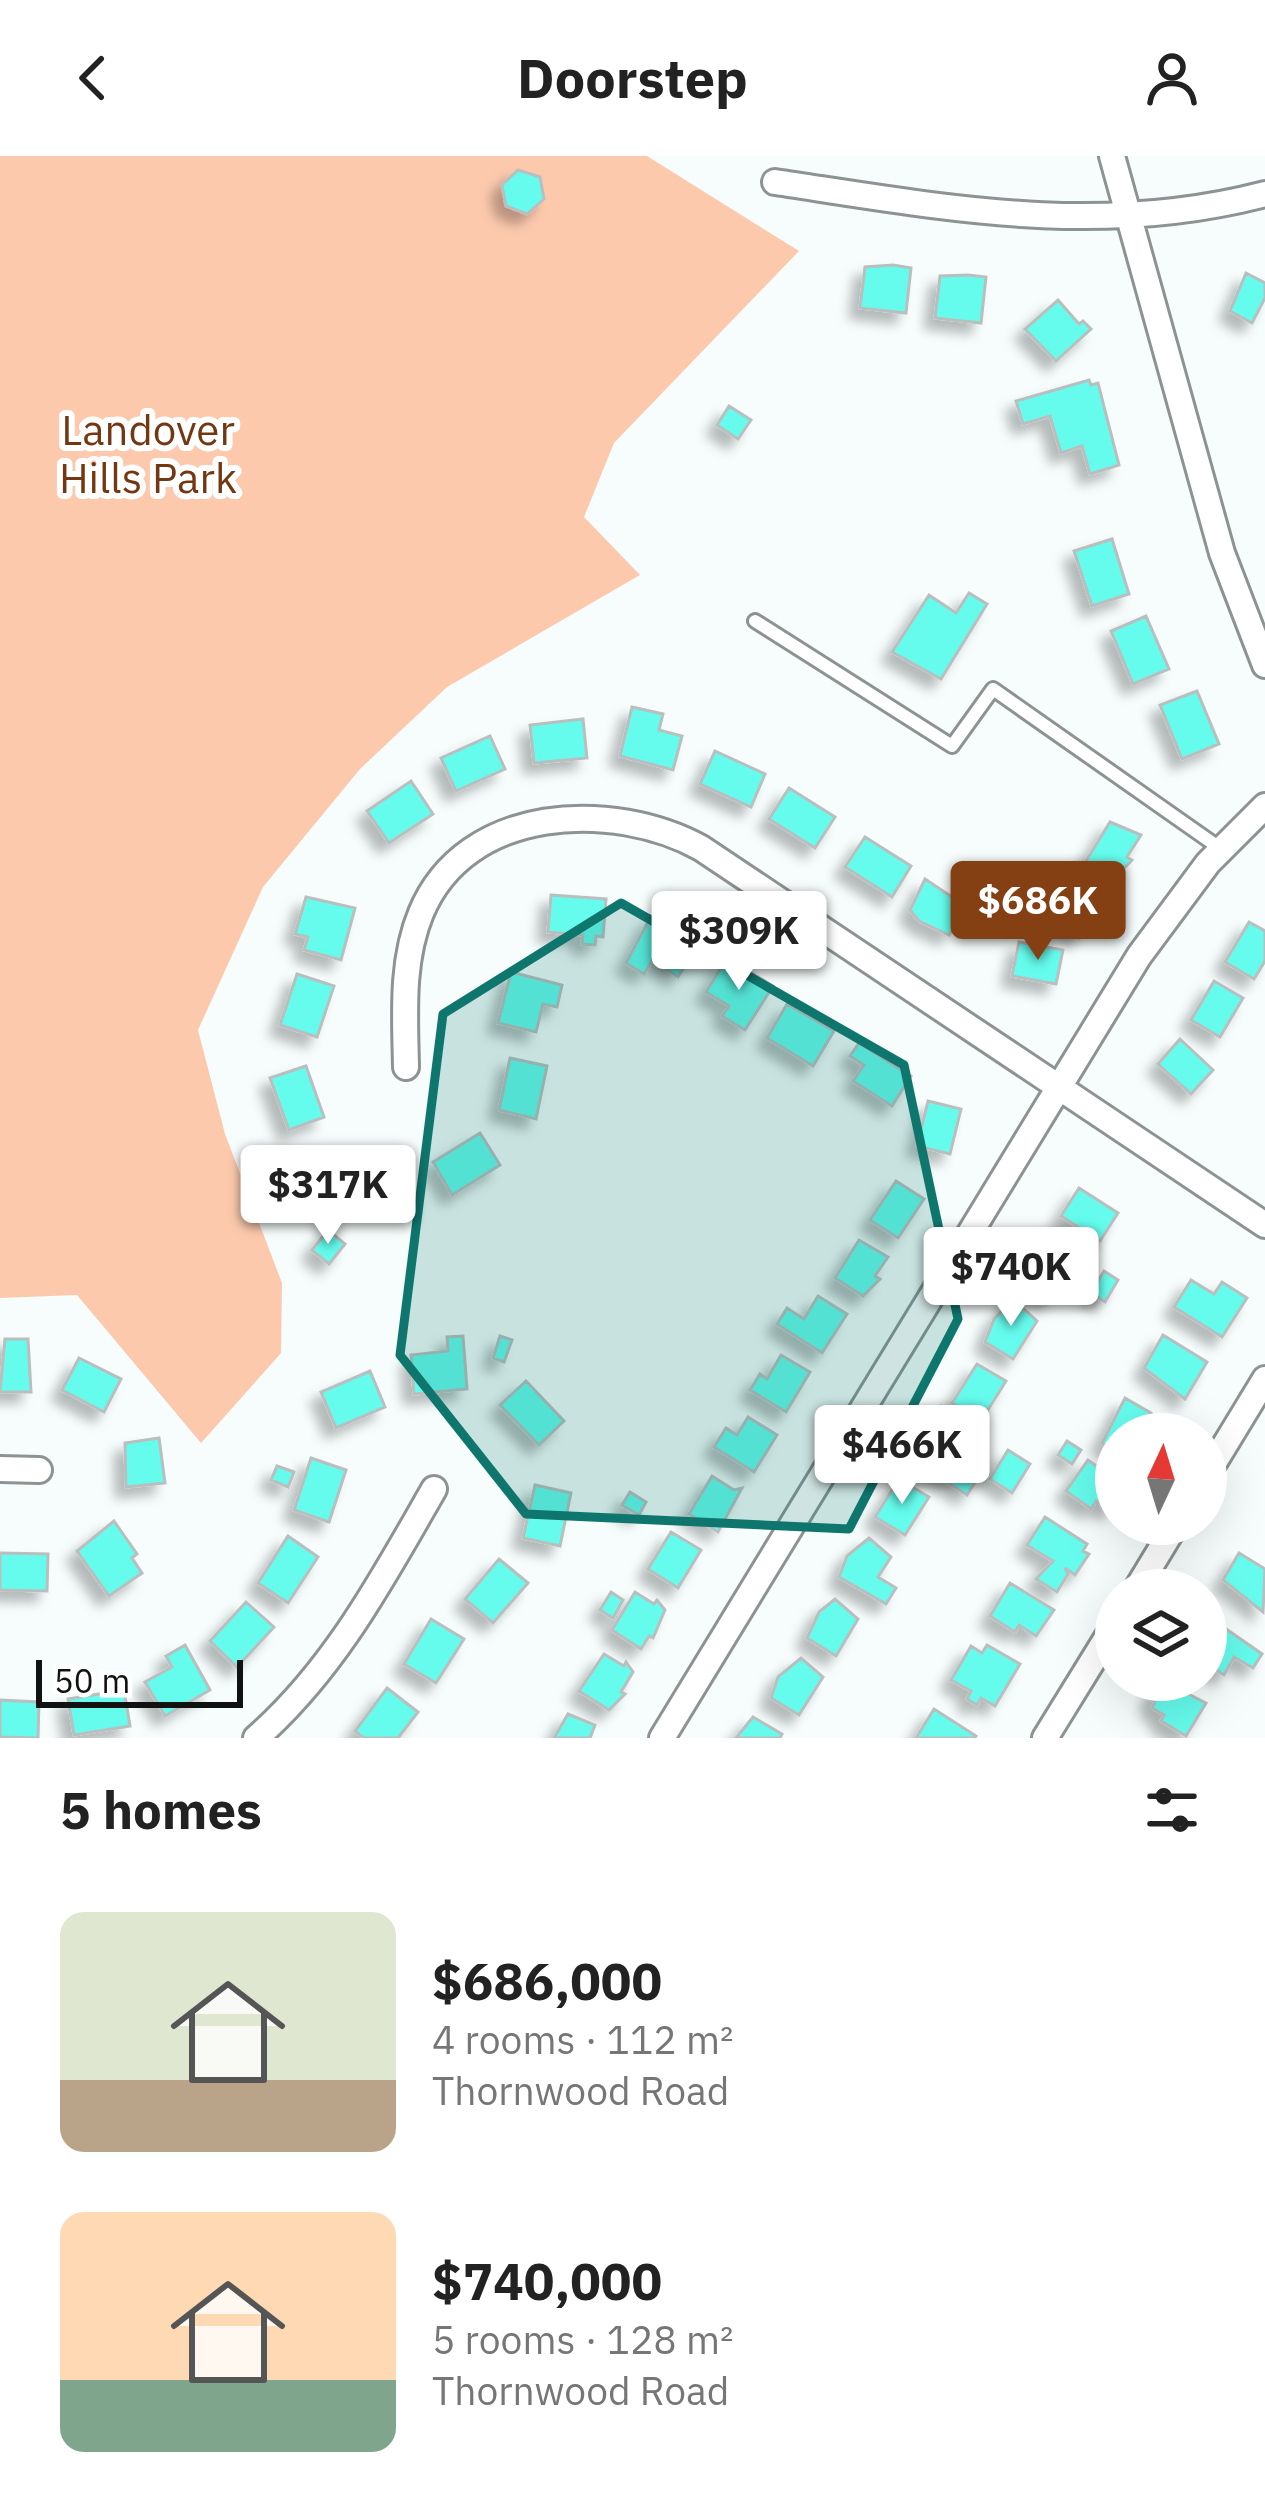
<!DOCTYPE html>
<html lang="en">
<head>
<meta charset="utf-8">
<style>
	:root { --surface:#fff; --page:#f2f2f2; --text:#222; --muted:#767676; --accent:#844013 }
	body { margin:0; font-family:"IBM Plex Sans",sans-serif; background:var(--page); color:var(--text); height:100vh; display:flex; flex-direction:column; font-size:45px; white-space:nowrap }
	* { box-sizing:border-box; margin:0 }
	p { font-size:39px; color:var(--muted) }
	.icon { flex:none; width:66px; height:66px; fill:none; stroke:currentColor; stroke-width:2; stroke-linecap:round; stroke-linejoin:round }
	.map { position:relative; height:1582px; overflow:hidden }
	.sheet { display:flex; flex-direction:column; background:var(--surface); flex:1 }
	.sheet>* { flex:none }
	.needle { width:78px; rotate:4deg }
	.buttons { position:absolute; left:1095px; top:1257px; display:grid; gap:24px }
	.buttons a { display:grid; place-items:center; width:132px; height:132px; border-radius:50%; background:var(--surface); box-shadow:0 12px 48px #0002; font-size:60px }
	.scale { position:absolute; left:36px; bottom:30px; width:207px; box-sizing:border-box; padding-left:12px; border:6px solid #0f1211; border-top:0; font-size:33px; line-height:42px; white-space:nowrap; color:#0f1211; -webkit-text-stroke:9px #fff; paint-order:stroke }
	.price { position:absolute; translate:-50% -102px; padding:0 27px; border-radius:12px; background:#fff; color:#222; font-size:39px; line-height:78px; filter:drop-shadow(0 3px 6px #0008) }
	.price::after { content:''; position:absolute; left:50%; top:72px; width:36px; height:27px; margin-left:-18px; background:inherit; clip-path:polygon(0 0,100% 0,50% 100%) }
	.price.on { background:var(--accent); color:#fff }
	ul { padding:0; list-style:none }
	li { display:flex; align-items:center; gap:36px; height:300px; padding:0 60px }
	li span { display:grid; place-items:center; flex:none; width:336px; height:240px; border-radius:24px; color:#555 }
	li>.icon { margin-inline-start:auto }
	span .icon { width:144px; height:144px; fill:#fffc; stroke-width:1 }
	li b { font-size:51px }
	h2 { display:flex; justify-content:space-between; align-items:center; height:144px; padding:0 60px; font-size:51px }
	header { display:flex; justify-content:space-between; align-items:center; height:156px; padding:0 60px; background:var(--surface); font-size:54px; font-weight:700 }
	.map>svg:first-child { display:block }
	.green { fill:#fcc9ad }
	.building { fill:#65fced; stroke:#b9bfbe; stroke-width:3; filter:url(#shadow) }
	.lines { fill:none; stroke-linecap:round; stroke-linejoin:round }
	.service-casing { stroke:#8c9392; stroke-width:18 }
	.minor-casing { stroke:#8c9392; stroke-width:30 }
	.service { stroke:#fff; stroke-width:12 }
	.minor { stroke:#fff; stroke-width:24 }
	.marked { fill:#0f766e; fill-opacity:0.2; stroke:#0f766e; stroke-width:9; stroke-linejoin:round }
	.labels { text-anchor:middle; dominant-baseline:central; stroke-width:12; stroke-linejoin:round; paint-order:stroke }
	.park-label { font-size:42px; fill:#733812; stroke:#fff }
</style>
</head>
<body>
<header><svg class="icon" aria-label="back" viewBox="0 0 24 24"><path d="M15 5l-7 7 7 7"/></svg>Doorstep<svg class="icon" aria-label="person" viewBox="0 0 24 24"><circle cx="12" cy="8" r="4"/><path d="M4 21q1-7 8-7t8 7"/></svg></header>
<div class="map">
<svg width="1265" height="1582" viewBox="0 0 1265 1582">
	<defs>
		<filter id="shadow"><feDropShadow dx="-10" dy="10" stdDeviation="6" flood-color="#0004"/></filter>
	</defs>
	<rect width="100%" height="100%" fill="#f6fdfc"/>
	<!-- green -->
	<path class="green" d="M0,0H647L799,95L614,287L584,361L640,419L447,531L360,613L263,731L198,874L225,978L282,1127L281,1197L201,1287L77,1139L0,1142Z"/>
	<!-- building -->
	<path class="building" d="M518,14L540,21L544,43L527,58L506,50L502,29Z
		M893,109L911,112L906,157L860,152L865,111Z
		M1246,117L1265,127V142L1252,167L1230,155Z
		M968,119L986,121L981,167L935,162L940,120Z
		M1058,144L1079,168L1083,165L1091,173L1056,205L1025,173Z
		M1089,224L1091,229L1098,227L1119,309L1090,318L1082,290L1061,297L1050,260L1023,268L1016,245Z
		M729,250L751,264L738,283L717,269Z
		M1112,383L1129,438L1092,450L1074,395Z
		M969,437L987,448L941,523L892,496L929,439L956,457Z
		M1146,460L1169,513L1133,528L1111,475Z
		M1197,535L1219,588L1182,603L1160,549Z
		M632,551L663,558L659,574L682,580L673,614L620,600Z
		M583,563L587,602L534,607L530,569Z
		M490,580L505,613L456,635L441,602Z
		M715,595L765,618L751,651L700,628Z
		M411,625L433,658L389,687L367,655Z
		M789,632L835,661L815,692L769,663Z
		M1110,666L1141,679L1127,701L1132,704L1114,723L1086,705Z
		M865,681L911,710L892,741L845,711Z
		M925,723L967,751L949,779L919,765L910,754Z
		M1074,724L1103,742L1079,782L1049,763Z
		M551,739L606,743L603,781L596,780L595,789L582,788L583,779L548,776Z
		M306,741L355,752L341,804L304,794L308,781L295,778Z
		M651,760L698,788L678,821L652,805L644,818L626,807Z
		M1249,766L1265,775V805L1254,823L1225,806Z
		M1019,786L1063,794L1056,828L1012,820Z
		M727,802L773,830L745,874L722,860L729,850L706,836Z
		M511,816L562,829L557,851L543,848L536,876L498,867Z
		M297,818L334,830L317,881L280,869Z
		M1214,825L1243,842L1220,881L1191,864Z
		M787,848L834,875L813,910L767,882Z
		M1180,883L1213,914L1191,938L1158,908Z
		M859,887L911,920L892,950L853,925L864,909L850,900Z
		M510,902L547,910L536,963L499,954Z
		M306,910L324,961L289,974L270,922Z
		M928,945L961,953L950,998L917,990Z
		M480,977L500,1009L452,1039L433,1006Z
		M338,998L393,1008L386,1044L331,1034Z
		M896,1025L924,1043L898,1082L870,1064Z
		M1079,1032L1118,1057L1100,1085L1061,1060Z
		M328,1074L345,1088L329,1108L312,1094Z
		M859,1084L888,1101L875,1120L880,1123L863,1140L835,1122Z
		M1050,1085L1074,1105L1049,1145L1021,1127L1030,1104L1034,1107Z
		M1104,1115L1118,1124L1105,1146L1091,1137Z
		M1191,1124L1214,1138L1222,1126L1247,1142L1222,1181L1174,1151Z
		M818,1140L847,1158L822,1197L777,1168L787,1152L804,1163Z
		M1013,1143L1037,1165L1013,1203L985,1186L994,1163Z
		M1163,1179L1207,1206L1185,1243L1144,1212Z
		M463,1180L467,1233L414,1238L411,1199L448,1195L447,1181Z
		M500,1180L512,1184L504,1206L493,1202Z
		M5,1183H28L31,1236H0Z
		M781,1199L810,1216L786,1256L750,1234L760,1218L767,1223Z
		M79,1202L121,1223L104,1256L62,1234Z
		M977,1208L1006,1225L981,1265L952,1247Z
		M370,1215L385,1251L336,1272L321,1236Z
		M526,1225L564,1265L539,1289L500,1249Z
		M1125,1242L1151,1257L1147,1264L1164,1274L1116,1278V1296L1102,1287Z
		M941,1250L978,1274L961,1296L985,1311L967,1339L916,1307L939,1271L931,1266Z
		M748,1261L777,1279L754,1316L714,1291L726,1272L737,1279Z
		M159,1282L165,1327L126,1331L125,1287Z
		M1067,1285L1081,1294L1072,1308L1058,1299Z
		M1008,1294L1030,1308L1012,1337L990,1323Z
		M311,1302L346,1314L329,1366L294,1354Z
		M1088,1304L1116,1323V1350L1108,1353L1096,1345L1091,1353L1066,1335Z
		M277,1310L294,1316L288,1331L271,1324Z
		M712,1320L734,1334L742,1332L718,1376L689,1358Z
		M899,1323L929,1341L905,1379L875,1361Z
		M535,1329L571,1337L560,1390L523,1382Z
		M630,1336L646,1346L639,1359L622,1349Z
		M1045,1361L1087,1388L1083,1395L1089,1398L1075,1419L1065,1412L1068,1418L1057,1436L1036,1423L1053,1405L1027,1389Z
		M114,1365L137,1398L132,1402L142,1417L109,1440L77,1395Z
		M671,1376L701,1394L678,1432L648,1413Z
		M288,1380L318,1401L288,1447L258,1427Z
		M869,1382L891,1401L878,1421L896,1432L886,1448L839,1421L847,1400Z
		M0,1397L48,1398L47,1435L0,1434Z
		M1239,1397L1265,1413L1263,1456L1223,1424Z
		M499,1403L528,1427L493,1467L465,1443Z
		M1010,1427L1054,1454L1036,1480L1019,1469L1015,1476L990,1460Z
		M611,1436L623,1444L613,1462L600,1454Z
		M635,1436L654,1448L657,1444L665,1454L653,1482L649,1480L641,1493L612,1474Z
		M835,1443L858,1463L836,1500L807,1482L819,1456Z
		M246,1446L274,1471L237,1511L210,1485Z
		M1206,1459L1262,1498L1253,1512L1234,1501L1224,1519L1206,1508Z
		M431,1463L464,1483L436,1527L404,1508Z
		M185,1489L210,1534L165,1560L145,1526L172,1511L166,1500Z
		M987,1489L1020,1508L995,1550L981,1542L977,1549L967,1543L971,1535L951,1524L971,1490L982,1497Z
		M604,1498L624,1510L626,1506L633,1516L621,1536L625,1538L609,1554L579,1535Z
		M801,1502L823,1521L799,1559L771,1542L778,1521Z
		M1161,1524L1206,1547L1186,1580L1161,1565L1164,1559L1152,1552L1155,1546L1150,1543Z
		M387,1532L418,1556L398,1582H364L355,1575Z
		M124,1534L130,1570L74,1579L68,1543Z
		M0,1544L39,1546L38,1582L0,1581Z
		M934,1553L976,1580L975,1582H916Z
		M568,1558L595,1569L590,1582H554Z
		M753,1561L782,1578L780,1582H736Z"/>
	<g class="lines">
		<!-- service casing -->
		<g class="service-casing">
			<path id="service" d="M755,465L952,590L993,533L1221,693"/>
		</g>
		<!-- minor casing -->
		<g class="minor-casing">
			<path id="minor" d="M1112,0L1222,397L1265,509
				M775,26C943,51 1096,82 1265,38
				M406,911C405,859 401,805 421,757C466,648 614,644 701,692L1265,1069
				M0,1313L39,1314
				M1206,1320L1265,1223
				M1136,1434L1176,1368
				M256,1582C334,1514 383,1422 434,1333
				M662,1582L1139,800L1208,707L1265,650
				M1045,1582L1116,1467"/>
		</g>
		<!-- service -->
		<use href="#service" class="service"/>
		<!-- minor -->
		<use href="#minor" class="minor"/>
	</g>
	<!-- marked area -->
	<path class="marked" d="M621,747L904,909L958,1163L849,1373L526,1358L400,1199L443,858Z"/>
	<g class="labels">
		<!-- park labels -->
		<g class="park-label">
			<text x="148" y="273">Landover<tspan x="148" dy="48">Hills Park</tspan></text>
		</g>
	</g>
</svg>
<div class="buttons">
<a><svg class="needle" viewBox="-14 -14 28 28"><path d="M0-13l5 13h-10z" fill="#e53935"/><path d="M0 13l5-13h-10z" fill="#767676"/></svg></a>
<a><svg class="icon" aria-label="layers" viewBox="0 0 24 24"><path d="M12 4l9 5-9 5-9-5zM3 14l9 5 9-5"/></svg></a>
</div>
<div class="scale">50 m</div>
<b class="price on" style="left:1038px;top:807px">$686K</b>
<b class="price" style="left:739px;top:837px">$309K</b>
<b class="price" style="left:328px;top:1091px">$317K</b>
<b class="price" style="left:1011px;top:1173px">$740K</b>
<b class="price" style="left:902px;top:1351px">$466K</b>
</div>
<section class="sheet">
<h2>5 homes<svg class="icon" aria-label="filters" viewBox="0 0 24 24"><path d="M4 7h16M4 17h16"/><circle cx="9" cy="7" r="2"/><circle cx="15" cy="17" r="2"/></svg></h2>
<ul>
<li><span style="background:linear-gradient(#dfe7d0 70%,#b9a48a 0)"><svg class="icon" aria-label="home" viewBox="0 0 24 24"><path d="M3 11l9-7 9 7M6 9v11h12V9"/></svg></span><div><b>$686,000</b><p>4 rooms · 112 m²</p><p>Thornwood Road</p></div></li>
<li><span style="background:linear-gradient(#ffd9b3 70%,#7fa58c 0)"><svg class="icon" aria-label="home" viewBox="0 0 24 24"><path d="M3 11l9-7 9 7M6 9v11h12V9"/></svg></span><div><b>$740,000</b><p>5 rooms · 128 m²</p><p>Thornwood Road</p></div></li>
</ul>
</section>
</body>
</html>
